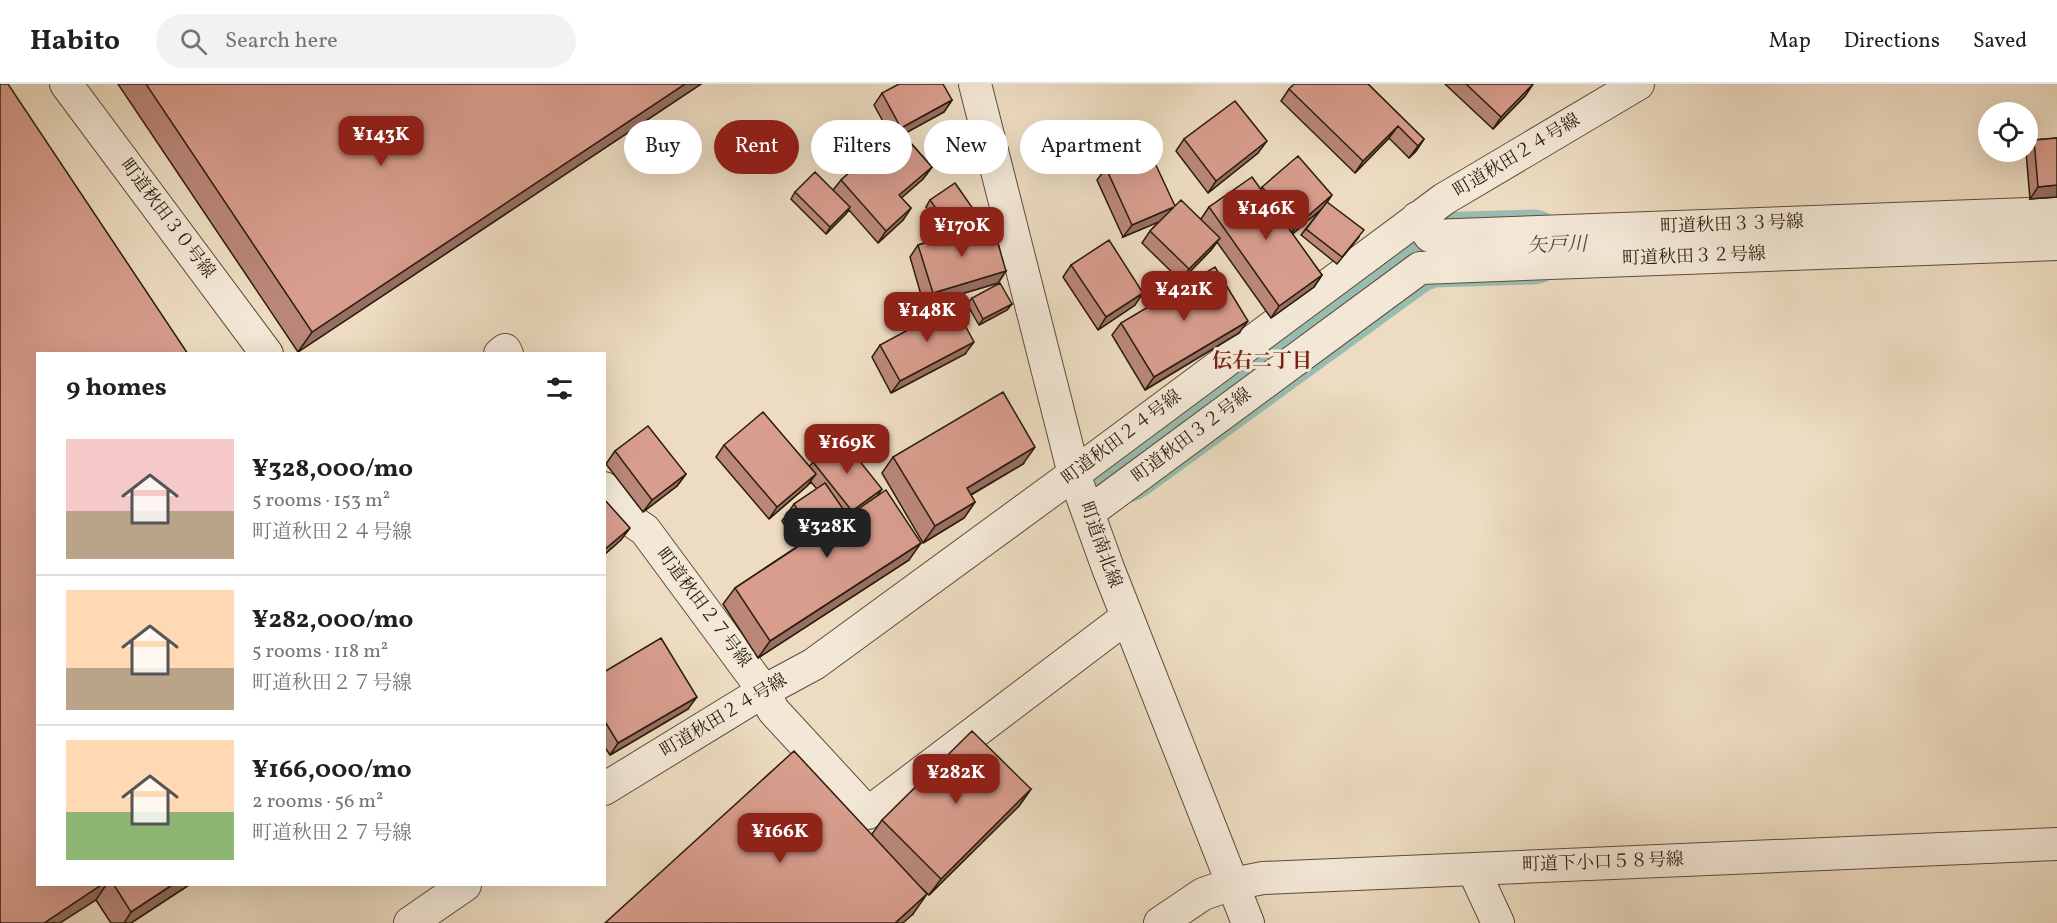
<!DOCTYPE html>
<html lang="en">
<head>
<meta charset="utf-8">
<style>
	:root { --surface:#fff; --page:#f2f2f2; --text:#202124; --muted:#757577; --line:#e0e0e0; --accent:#8f2418 }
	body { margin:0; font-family:Vollkorn,"Noto Serif JP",serif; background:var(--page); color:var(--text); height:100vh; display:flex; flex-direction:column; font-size:22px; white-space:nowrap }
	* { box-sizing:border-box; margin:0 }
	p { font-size:20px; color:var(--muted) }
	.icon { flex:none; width:33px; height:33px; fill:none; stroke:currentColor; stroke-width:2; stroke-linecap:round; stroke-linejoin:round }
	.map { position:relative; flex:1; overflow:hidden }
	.sheet { position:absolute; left:36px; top:268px; width:570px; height:534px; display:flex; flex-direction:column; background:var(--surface); border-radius:0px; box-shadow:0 6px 24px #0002 }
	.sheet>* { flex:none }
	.hud { position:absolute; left:624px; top:36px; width:570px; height:54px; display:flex; gap:12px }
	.tools { position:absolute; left:1978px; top:18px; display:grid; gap:12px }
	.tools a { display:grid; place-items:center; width:60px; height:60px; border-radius:50%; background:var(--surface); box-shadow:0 6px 24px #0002; font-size:30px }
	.price { position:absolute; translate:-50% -51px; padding:0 14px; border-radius:12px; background:var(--accent); color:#fff; font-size:20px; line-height:39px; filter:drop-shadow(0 2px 3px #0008) }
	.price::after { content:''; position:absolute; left:50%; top:36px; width:18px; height:14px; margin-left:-9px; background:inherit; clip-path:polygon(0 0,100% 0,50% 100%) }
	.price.current { background:#222; color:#fff }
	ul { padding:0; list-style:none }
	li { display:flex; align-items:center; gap:18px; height:150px; padding:0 30px }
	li+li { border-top:2px solid var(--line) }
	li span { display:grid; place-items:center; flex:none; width:168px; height:120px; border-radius:0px; color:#555 }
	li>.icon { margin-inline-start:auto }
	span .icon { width:72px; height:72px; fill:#fffc; stroke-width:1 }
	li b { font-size:26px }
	h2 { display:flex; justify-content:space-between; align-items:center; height:72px; padding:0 30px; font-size:26px }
	.chip { padding:0 21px; border-radius:27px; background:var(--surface); box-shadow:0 6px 24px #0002; font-size:21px; line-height:54px }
	.chip.current { background:var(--accent); color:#fff }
	header { display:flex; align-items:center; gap:36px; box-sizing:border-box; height:84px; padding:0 30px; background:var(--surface); border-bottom:2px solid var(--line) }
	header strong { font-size:28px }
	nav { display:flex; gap:33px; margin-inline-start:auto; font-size:21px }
	.search { width:420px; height:54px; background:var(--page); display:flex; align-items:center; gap:15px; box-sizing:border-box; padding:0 21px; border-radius:33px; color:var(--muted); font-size:22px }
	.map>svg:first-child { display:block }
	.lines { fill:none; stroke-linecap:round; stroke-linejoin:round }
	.river { stroke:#99bcb0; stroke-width:75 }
	.street-casing { stroke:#5c4d3a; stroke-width:34 }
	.street { stroke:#f3e8d7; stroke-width:32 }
	.wall { fill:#ba8779; stroke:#2b1d0d; stroke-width:1.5 }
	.shaded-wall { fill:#976e63; stroke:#2b1d0d; stroke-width:1.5 }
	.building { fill:#d89d8d; stroke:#2b1d0d; stroke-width:1.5 }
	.labels { text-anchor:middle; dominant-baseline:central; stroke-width:6; stroke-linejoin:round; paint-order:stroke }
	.street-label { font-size:18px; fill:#2b1d0d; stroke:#f3e8d7 }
	.water-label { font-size:20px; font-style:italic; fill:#4c4d3e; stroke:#f3e8d7 }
	.neighbourhood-label { font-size:20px; font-weight:bold; fill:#7a1f14; stroke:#f3e8d7 }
</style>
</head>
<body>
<header>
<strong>Habito</strong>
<div class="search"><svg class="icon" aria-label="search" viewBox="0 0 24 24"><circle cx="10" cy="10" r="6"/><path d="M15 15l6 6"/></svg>Search here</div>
<nav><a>Map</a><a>Directions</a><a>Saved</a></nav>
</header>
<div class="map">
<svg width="2057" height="839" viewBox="0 0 2057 839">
	<rect width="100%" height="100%" fill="#eddcc1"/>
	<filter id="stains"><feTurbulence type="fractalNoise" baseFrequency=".00333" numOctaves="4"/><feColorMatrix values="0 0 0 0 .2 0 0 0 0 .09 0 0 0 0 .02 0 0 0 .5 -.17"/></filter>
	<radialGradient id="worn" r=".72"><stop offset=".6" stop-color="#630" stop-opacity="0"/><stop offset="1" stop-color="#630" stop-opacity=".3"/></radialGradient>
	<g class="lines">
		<!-- river -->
		<path class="river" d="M1125,381L1414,171L1432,166L1532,163"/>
		<!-- street casing -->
		<g class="street-casing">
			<path id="street" d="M66,0L267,270
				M975,0L1074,390L1108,484L1248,839
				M1417,134L1430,152L2057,129
				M500,270L505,266L507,270
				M604,404L626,433L645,446L764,607L773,626L868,729L1127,533
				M1088,429L1420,184L2057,160
				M604,705L764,607L814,580L1074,390L1444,115L1638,0
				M1473,785L1498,839
				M410,839L465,801
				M1160,839L1203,810L1232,800L1263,794L2057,760"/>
		</g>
		<!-- street -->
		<use href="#street" class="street"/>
	</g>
	<!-- wall -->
	<path class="wall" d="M118,0H701L298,268Z
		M1368,0L1424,55L1416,67L1409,74L1389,54L1355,89L1281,17L1289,5Z
		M1445,0H1533L1525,12L1493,45Z
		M882,9L952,16L944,28L903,50L932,83L923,95L901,114L911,124L903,136L878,159L849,126L826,150L791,115L795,108L833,106L841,96L891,52L874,21Z
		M2057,54V113L2030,115L2026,68H2028V65L2034,56Z
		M1184,55L1258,69L1208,109L1176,67Z
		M1106,84L1175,122L1201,135L1209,123L1261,106L1262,103L1327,118L1359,153L1337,180L1301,151L1322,124L1292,150L1322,191L1314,203L1271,234L1217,158L1211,166L1181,197L1142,159L1150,147L1160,137L1123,153L1097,96Z
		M930,116L976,129L972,136L949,152L1006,187L998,199L924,221L910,173L918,161L947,152L926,123Z
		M1071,181L1135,221L1098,246L1063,193Z
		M972,214L1012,220L1007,226L979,241L967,220Z
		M1121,239L1239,249L1145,306L1112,251Z
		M880,261L965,270L891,309L872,273Z
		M724,361L809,383L813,378L876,413L909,476L758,574L723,520L735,504L798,462L782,437L794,420L817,405L811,398L807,402L769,435L716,373Z
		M615,367L686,390L677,402L643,428L606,380Z
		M893,373L1023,380L971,411L975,418L964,434L923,459L882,389Z
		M604,588L688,625L610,671L604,662Z
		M1031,705L1019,722L929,811L919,802L913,830L872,750L882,736Z
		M38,801H189L131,839H111L96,816Z"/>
	<!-- shaded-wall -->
	<path class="shaded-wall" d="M685,0H701L298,268L312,248Z
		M1533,0L1525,12L1493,45L1501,33Z
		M952,16L944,28L893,56L901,44Z
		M1398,42L1389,54L1355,89L1363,77Z
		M1424,55L1416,67L1409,74L1418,62Z
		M1267,57L1258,69L1208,109L1216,97Z
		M932,83L923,95L891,123L899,111Z
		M2057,101V113L2030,115L2038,103Z
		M1332,111L1324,123L1288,154L1296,142Z
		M850,123L846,130L826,150L830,143Z
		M1174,123L1166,135L1123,153L1132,141Z
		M911,124L903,136L878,159L886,147Z
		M976,129L972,136L947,153L952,147Z
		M1220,154L1211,166L1181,197L1189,185Z
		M1006,187L998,199L924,221L933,209Z
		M1322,191L1314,203L1271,234L1279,222Z
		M1143,209L1135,221L1098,246L1106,233Z
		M1012,220L1007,226L979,241L983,235Z
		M1248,237L1239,249L1145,306L1154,293Z
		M974,258L965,270L891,309L900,297Z
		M1035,363L1023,380L955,420L967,404Z
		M686,390L677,402L643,428L652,416Z
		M816,390L807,402L769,435L777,423Z
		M882,405L874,417L844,439L852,427Z
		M975,418L964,434L923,459L935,442Z
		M630,444L621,456L604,471V466Z
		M921,459L909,476L758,574L770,557Z
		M697,613L688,625L610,671L618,659Z
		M1031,705L1019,722L929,811L941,795Z
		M101,801H106L96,816L60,839H44Z
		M172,801H189L131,839H124L131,828Z
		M927,810L913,830L903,839H895Z"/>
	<!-- building -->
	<path class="building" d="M0,0H8L188,270H38V801H101L44,839H0Z
		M146,0H685L312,248Z
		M899,0H943L952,16L901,44L882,9Z
		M1294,0H1368L1424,55L1418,62L1398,42L1363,77L1289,5Z
		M1466,0H1533L1501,33Z
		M1235,17L1267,57L1216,97L1184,55Z
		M898,45L932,83L899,111L911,124L886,147L841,96Z
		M2057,54V101L2038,103L2034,56Z
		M1148,64L1175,122L1181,116L1220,154L1189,185L1150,147L1174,123L1132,141L1106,84Z
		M1298,72L1332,111L1296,142L1262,103Z
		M815,88L850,123L830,143L795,108Z
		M1252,93L1322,191L1279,222L1209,123Z
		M955,99L976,129L952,147L930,116Z
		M1327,118L1364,146L1342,173L1306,145Z
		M992,139L1006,187L933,209L918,161Z
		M1109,156L1143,209L1106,233L1071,181Z
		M1215,183L1248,237L1154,293L1121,239Z
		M1000,199L1012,220L983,235L972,214Z
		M954,221L974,258L900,297L880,261Z
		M1003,308L1035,363L967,404L975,418L935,442L893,373Z
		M763,328L816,390L777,423L724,361Z
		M648,342L686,390L652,416L615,367Z
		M842,355L882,405L852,427L813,378Z
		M825,399L848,432L886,406L921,459L770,557L735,504L814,452L794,420Z
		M604,415L630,444L604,466Z
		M661,554L697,613L618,659L604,636V588Z
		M972,647L1031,705L941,795L882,736Z
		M794,667L927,810L895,839H605Z
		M114,801H172L131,828Z"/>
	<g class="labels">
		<!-- street labels -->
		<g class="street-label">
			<text transform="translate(1517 72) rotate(-31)">町道秋田２４号線</text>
			<text transform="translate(167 135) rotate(53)">町道秋田３０号線</text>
			<text transform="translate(1732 141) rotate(-2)">町道秋田３３号線</text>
			<text transform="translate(1694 173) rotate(-2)">町道秋田３２号線</text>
			<text transform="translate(1192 352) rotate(-37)">町道秋田３２号線</text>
			<text transform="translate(1122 354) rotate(-37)">町道秋田２４号線</text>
			<text transform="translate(1100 461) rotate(70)">町道南北線</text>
			<text transform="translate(703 524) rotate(53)">町道秋田２７号線</text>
			<text transform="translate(724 632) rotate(-31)">町道秋田２４号線</text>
			<text transform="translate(1603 779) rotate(-2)">町道下小口５８号線</text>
		</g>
		<!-- water labels -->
		<g class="water-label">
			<text transform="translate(1557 162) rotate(-2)">矢戸川</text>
		</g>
		<!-- neighbourhood labels -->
		<g class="neighbourhood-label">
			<text x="1262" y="278">伝右二丁目</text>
		</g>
	</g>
	<rect width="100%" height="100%" filter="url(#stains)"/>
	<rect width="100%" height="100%" fill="url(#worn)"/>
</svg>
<div class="tools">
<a><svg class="icon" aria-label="locate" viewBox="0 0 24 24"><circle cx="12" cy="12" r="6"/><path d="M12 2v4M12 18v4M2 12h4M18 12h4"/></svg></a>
</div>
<b class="price" style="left:381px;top:83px">¥143K</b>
<b class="price" style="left:1266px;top:157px">¥146K</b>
<b class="price" style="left:962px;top:174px">¥170K</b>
<b class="price" style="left:1184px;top:238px">¥421K</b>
<b class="price" style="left:927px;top:259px">¥148K</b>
<b class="price" style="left:847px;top:391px">¥169K</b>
<b class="price current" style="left:827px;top:475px">¥328K</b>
<b class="price" style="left:956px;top:721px">¥282K</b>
<b class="price" style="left:780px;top:780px">¥166K</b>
<div class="hud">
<a class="chip">Buy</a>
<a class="chip current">Rent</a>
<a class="chip">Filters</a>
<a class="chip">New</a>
<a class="chip">Apartment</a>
</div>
<section class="sheet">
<h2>9 homes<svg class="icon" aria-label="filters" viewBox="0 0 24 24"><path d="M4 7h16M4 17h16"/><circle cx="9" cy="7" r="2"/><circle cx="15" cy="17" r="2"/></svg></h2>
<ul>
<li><span style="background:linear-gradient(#f6c9c9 60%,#b9a48a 0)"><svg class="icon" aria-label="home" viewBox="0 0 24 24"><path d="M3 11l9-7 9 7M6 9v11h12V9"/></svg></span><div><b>¥328,000/mo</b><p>5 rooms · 153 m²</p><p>町道秋田２４号線</p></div></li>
<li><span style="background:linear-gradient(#ffd9b3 65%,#b9a48a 0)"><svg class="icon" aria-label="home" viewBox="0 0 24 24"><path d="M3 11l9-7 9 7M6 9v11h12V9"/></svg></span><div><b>¥282,000/mo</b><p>5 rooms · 118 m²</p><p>町道秋田２７号線</p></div></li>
<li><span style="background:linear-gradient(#ffd9b3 60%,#8fb573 0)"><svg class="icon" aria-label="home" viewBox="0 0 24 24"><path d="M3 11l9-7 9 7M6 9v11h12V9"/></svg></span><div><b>¥166,000/mo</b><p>2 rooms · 56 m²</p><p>町道秋田２７号線</p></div></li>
</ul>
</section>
</div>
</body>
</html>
